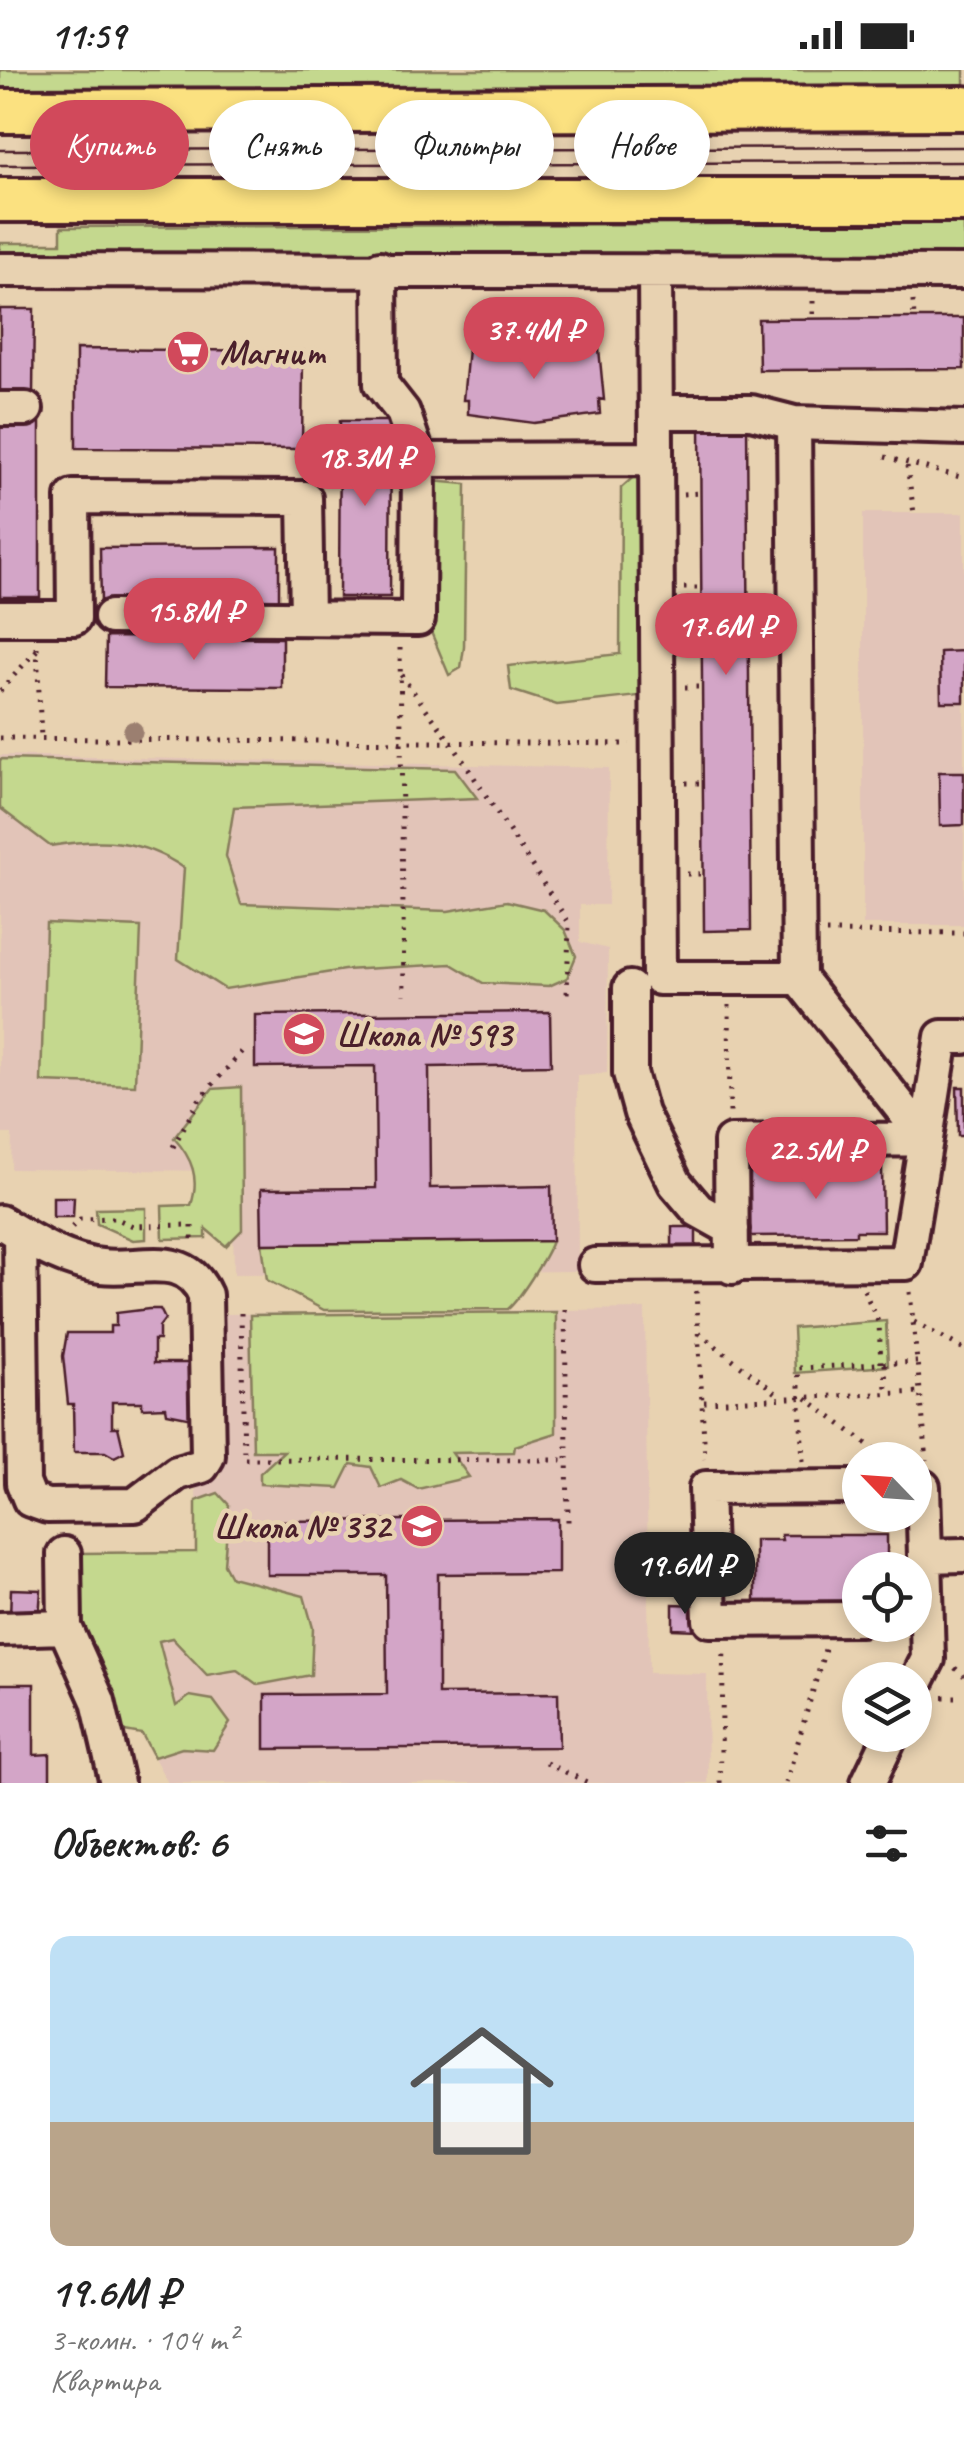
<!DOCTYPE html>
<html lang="ru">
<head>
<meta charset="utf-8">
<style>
	:root { --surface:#fff; --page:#f2f2f2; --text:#222; --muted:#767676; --accent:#d1495b }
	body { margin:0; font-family:Caveat,sans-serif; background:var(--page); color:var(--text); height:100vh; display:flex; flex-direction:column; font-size:38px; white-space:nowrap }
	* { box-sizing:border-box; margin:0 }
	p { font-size:32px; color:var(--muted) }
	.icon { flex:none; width:55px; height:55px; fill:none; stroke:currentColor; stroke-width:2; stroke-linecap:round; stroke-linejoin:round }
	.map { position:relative; height:1713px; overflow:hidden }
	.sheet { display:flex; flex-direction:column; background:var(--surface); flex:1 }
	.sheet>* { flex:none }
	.top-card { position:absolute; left:30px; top:30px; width:905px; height:90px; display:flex; gap:20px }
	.needle { width:65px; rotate:295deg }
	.fabs { position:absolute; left:842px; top:1372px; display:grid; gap:20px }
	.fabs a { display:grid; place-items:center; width:90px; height:90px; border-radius:50%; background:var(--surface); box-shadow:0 5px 15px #0003; font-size:50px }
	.price { position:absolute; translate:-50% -85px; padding:0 22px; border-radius:35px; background:var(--accent); color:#fff; font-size:32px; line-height:65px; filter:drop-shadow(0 2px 5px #0008) }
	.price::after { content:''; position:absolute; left:50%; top:60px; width:30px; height:22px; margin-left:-15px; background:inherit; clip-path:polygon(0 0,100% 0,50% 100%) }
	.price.selected { background:#222; color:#fff }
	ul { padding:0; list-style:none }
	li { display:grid; align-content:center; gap:20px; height:530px; padding:0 50px }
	li span { display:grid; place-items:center; height:310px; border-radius:20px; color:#555 }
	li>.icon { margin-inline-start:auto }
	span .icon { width:180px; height:180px; fill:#fffc; stroke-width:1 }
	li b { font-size:42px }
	h2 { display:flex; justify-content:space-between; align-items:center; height:120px; padding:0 50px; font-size:42px }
	.chip { padding:0 35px; border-radius:45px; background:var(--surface); box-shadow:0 5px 15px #0003; font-size:35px; line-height:90px }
	.chip.selected { background:var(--accent); color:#fff }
	.status { display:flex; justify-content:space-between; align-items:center; height:70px; padding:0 50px; background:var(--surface); direction:ltr }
	.status svg { height:28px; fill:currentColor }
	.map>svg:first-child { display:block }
	.built { fill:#e2c4b8 }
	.green { fill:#c4d88e; stroke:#877c5c; stroke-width:2.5 }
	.building { fill:#d3a5c7; stroke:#4a1f2b; stroke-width:2.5 }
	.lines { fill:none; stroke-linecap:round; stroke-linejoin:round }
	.minor-casing { stroke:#4a1f2b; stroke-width:40 }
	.major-casing { stroke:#4a1f2b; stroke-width:50 }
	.path { stroke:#4a1f2b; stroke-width:5; stroke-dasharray:2.5 8; stroke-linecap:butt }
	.minor { stroke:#e8d2b1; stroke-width:32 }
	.major { stroke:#fbe180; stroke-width:42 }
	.tram { stroke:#4a1f2b; stroke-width:2.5 }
	.tree { fill:#9b7f70 }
	.labels { text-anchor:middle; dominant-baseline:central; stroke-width:9; stroke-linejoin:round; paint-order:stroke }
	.poi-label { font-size:35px; font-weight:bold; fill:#4a1f2b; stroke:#e8d2b1; text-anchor:start }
</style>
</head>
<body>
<div class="status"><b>11:59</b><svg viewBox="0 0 49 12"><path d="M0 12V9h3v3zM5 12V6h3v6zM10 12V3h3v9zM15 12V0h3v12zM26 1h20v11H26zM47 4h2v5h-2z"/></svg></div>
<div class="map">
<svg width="964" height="1713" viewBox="0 0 964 1713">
	<rect width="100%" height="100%" fill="#e8d2b1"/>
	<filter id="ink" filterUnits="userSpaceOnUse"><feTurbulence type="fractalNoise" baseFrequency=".01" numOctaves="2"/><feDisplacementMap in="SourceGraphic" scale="20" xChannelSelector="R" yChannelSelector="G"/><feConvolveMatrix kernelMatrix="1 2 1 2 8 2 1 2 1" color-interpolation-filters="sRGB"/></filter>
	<g filter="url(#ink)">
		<!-- built -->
		<path class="built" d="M863,443H964V855H863Z
			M0,685L609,698L608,835H580V872L608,879L607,1003L577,1005L578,1201L234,1204L232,1101L11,1099L12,1064H0Z
			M645,1239L649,1603L707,1604L708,1713H168L83,1559L79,1483L197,1482L196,1409L221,1408L223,1244Z"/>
		<!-- green -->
		<path class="green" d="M0,0H964V21L0,25Z
			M964,153V184L0,188V173H61V157Z
			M639,402L653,408L648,625L557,635L511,620L508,596L620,584L621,418Z
			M431,411L466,414L464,577L461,598L449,605L431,562Z
			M0,689L455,699L477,728L234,737L226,786L241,834L448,841L507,831L544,840L565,860L576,886L567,908L549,916L483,913L451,894L344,900L225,919L178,889L184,798C140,768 101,768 50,776L0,738Z
			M46,853L141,857L135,1015L41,1012Z
			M241,1017L242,1160L226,1176L206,1159V1168L163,1169L162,1136L191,1135C200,1108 192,1088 174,1068L212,1019Z
			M146,1138V1169L133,1170L97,1154L96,1139Z
			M552,1171C547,1186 519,1230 508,1239L324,1240L267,1210L262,1174Z
			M556,1242V1363L515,1376L514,1382L452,1383L469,1407L418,1419L401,1410L381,1418L371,1397L351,1394L339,1418L260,1414V1403L284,1381H253L250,1245Z
			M886,1251L888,1296L795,1303L793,1258Z
			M218,1423L229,1435L224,1494L231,1507L304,1526L313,1558L311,1605L258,1615L237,1600L207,1605L172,1568L159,1571L176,1636L190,1626L213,1630L230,1653L213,1680L182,1678L154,1687L142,1664L125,1661L108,1646L83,1559L79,1483L196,1482V1431Z"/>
		<!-- building -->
		<path class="building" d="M0,239H34L33,323H0Z
			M914,248H964V299L759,300L758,249Z
			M534,271L599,279L604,330L599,329L600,344L534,353L468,344V330H463L468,279Z
			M76,279L303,281L302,379L76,378Z
			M0,350H40V527H0Z
			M340,351H391L390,527H339Z
			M747,354L751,860L704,861L700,355Z
			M279,477V533H101L100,478Z
			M106,567L282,568V618L105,617Z
			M964,581V632H941L940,582Z
			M939,702H964V755L940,756Z
			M550,942L551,995L429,997L430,1118L551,1116L552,1171L262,1174L261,1119L376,1118L375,996L255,997V945Z
			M957,1017H964V1066H958Z
			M882,1097L883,1161H856V1165L749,1166V1103L776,1102V1098Z
			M53,1127H74L73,1147H53Z
			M672,1157H696V1182H672Z
			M149,1239H160L165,1249L159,1257V1270H154V1293H192V1348L167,1343L166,1337L142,1338V1332H112V1357H118L124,1382L114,1387L105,1382H74L73,1334H68L63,1286L67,1263H110V1256H116V1243Z
			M558,1449V1503L438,1504V1624L558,1623L559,1677L265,1679V1625L387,1624L386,1505H267V1451Z
			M781,1465H887V1500H860V1533H755V1470H782Z
			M11,1519L41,1520L39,1547H10Z
			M673,1534L697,1535V1560L673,1559Z
			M0,1614H34V1685L50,1684V1713H0Z"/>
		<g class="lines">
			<!-- minor casing -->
			<g class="minor-casing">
				<path id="minor" d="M0,200L964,202
					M655,201L659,908H799
					M0,339H26
					M656,342H751L794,353L964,358
					M794,353L799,908L926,1069L942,967H964
					M419,390L656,389
					M111,547L418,549L419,390L403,342L381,314L380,198
					M0,548H74L73,427L305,428L307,547
					M630,918V1003L641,1043L675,1113L698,1140L732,1159
					M0,1152C31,1170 64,1192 101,1196C140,1201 185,1179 205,1225L208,1386L202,1396L177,1403L135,1435L47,1436L30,1430L23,1413L20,1164
					M595,1195L906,1193L926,1069L731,1072L732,1197
					M860,1417L706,1418L710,1550L860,1549
					M915,1417H923L928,1589L915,1615
					M64,1484L65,1557L98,1631L117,1713
					M925,1486L964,1485
					M0,1559L65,1557
					M868,1713L891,1665"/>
			</g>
			<!-- major casing -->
			<g class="major-casing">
				<path id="major" d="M0,41L964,38
					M0,130H964"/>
			</g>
			<!-- path -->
			<path class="path" d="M813,231V248
				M913,231L914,248
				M885,387L964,408
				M907,396L914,443
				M683,424L700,423
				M684,518H701
				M37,577L41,669
				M400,578L404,925
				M401,605L453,675L569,853L567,926
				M685,617H702
				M0,621L37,580
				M0,668L630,674
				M686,713H703
				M687,804H704
				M826,862L964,863
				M729,935L730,1044
				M173,1077L199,1030L244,979
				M72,1157L80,1149L115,1148L133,1156L192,1155V1174
				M864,1220L879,1254L881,1294
				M696,1221L705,1389
				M910,1222L927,1390
				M565,1239L568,1452
				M241,1243L244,1389L566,1390
				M914,1252L964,1279
				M699,1263L780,1326
				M885,1294L886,1323
				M806,1328L888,1390
				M704,1332L920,1322
				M803,1391L798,1298L917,1292
				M955,1598L964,1606
				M943,1627H964
				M546,1693L589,1713
				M720,1713L724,1577
				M786,1713L826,1576"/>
			<!-- minor -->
			<use href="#minor" class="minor"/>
			<!-- major -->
			<use href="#major" class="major"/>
			<!-- tram -->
			<path class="tram" d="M0,80L964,77
				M0,95L964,92"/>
		</g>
		<!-- trees -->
		<circle class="tree" cx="133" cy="661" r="10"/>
	</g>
	<!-- icons -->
	<defs>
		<g id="supermarket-disc" transform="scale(2.25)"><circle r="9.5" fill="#d1495b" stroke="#e8d2b1"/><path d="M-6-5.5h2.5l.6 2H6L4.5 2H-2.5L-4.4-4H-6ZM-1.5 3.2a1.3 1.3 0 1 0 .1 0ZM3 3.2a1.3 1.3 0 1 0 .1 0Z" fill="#fff"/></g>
		<g id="school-disc" transform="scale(2.25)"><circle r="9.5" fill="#d1495b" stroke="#e8d2b1"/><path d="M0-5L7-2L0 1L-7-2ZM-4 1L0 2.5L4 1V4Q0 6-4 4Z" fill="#fff"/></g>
	</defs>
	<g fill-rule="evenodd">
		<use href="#supermarket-disc" x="188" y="282"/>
		<use href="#school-disc" x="304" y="964"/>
		<use href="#school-disc" x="422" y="1456"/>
	</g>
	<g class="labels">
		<!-- poi labels -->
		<g class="poi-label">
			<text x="220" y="282">Магнит</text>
			<text x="336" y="964">Школа № 593</text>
			<text x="390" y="1456" text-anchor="end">Школа № 332</text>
		</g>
	</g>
</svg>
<div class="fabs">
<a><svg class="needle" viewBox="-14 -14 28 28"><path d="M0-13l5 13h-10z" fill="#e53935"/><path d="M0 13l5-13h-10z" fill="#767676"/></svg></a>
<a><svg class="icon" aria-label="locate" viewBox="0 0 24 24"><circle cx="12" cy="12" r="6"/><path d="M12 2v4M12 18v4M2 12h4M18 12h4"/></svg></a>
<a><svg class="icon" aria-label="layers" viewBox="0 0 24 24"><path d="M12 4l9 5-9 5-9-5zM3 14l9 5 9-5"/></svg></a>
</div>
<b class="price" style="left:534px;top:312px">37.4M ₽</b>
<b class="price" style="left:365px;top:439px">18.3M ₽</b>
<b class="price" style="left:194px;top:593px">15.8M ₽</b>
<b class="price" style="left:726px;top:608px">17.6M ₽</b>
<b class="price" style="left:816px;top:1132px">22.5M ₽</b>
<b class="price selected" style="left:685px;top:1547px">19.6M ₽</b>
<div class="top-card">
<a class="chip selected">Купить</a>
<a class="chip">Снять</a>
<a class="chip">Фильтры</a>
<a class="chip">Новое</a>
</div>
</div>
<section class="sheet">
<h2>Объектов: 6<svg class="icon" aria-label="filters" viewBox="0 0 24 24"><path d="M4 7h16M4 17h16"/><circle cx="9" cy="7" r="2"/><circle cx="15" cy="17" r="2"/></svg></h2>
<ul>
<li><span style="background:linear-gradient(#bfe0f5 60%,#b9a48a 0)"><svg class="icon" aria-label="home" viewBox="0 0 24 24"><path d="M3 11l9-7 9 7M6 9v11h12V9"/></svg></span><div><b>19.6M ₽</b><p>3-комн. · 104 m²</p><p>Квартира</p></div></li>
</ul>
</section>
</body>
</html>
